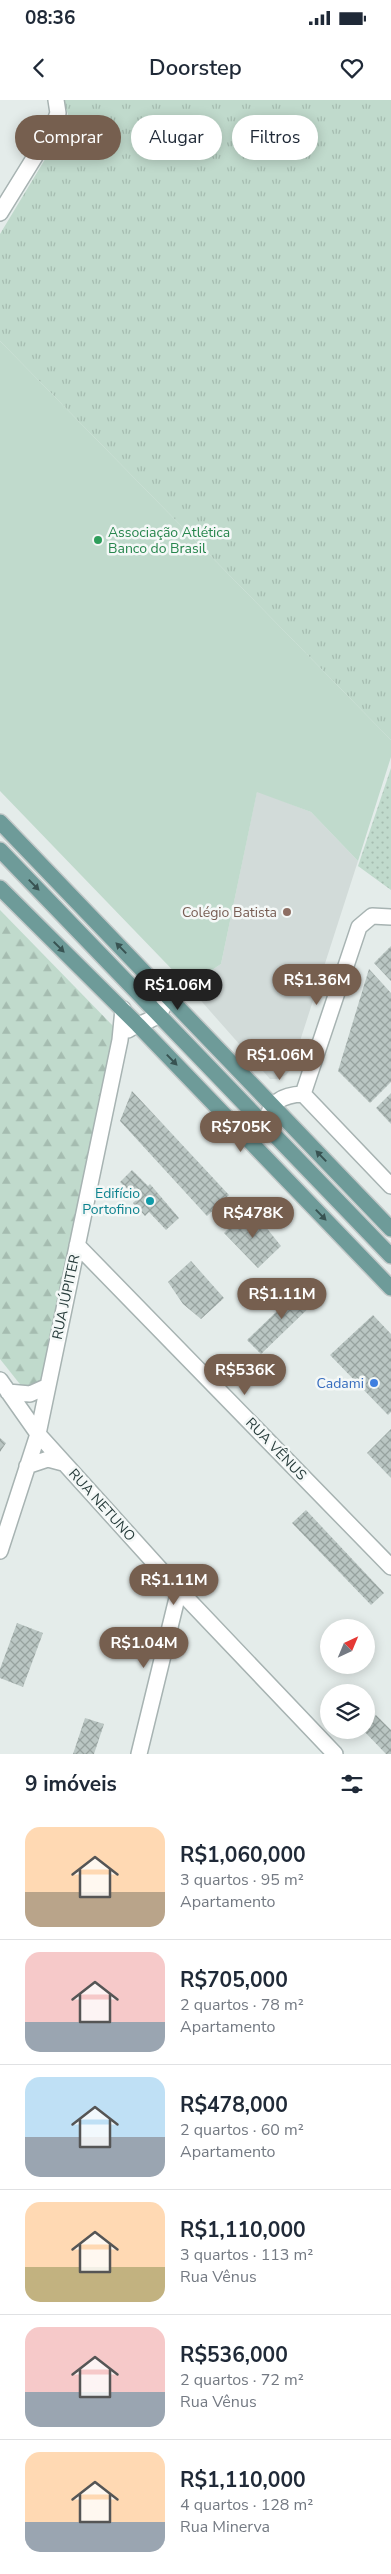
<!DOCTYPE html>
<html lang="pt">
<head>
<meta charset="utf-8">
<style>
	:root { --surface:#fff; --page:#f6f6f7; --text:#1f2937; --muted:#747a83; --line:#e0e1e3; --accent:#765f4f }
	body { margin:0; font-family:"Nunito Sans",sans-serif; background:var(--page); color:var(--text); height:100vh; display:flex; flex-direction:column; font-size:19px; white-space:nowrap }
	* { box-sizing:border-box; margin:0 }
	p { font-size:16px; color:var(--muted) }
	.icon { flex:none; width:28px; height:28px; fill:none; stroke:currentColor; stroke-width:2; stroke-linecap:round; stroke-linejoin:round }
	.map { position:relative; height:1654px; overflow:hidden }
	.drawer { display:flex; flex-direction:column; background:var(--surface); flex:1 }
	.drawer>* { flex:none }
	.guide { position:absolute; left:15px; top:15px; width:361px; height:45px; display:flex; gap:10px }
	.needle { width:32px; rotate:44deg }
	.tools { position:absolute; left:320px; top:1519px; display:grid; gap:10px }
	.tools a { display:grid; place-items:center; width:55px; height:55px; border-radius:50%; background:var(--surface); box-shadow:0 2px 12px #0003; font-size:25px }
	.price { position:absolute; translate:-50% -42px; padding:0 11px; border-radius:18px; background:var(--accent); color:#fff; font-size:16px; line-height:32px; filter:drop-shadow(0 1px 2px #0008) }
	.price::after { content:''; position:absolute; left:50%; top:30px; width:15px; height:11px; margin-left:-8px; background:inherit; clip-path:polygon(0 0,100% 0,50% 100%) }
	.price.selected { background:#222; color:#fff }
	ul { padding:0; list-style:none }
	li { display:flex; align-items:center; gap:15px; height:125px; padding:0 25px }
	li+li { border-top:1px solid var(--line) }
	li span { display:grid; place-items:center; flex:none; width:140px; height:100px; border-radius:15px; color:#555 }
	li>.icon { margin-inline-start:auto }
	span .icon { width:60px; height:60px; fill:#fffc; stroke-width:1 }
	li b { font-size:21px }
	h2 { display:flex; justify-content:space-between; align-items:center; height:60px; padding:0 25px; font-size:21px }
	.pill { padding:0 18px; border-radius:22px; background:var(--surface); box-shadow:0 2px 12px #0003; font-size:18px; line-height:45px }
	.pill.selected { background:var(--accent); color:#fff }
	.status { display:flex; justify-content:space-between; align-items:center; height:35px; padding:0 25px; background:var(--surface); direction:ltr }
	.status svg { height:14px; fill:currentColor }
	header { display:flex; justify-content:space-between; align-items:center; height:65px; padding:0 25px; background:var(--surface); font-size:22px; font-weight:600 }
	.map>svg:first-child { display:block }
	.built { fill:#d2dbd9 }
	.grass { fill:url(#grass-dots) }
	.forest { fill:url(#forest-firs) }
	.park { fill:url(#park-tufts) }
	.garden { fill:#c0dacc }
	.building { fill:url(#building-cross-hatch) }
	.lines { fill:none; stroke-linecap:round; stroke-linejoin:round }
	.minor-casing { stroke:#a7b3b2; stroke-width:18 }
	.major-casing { stroke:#c2c8c8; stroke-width:18 }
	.minor { stroke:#fff; stroke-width:15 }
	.major { stroke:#6e9b99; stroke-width:15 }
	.oneway { fill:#385352 }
	.leisure-dot { fill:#2e9e5b; stroke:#f4f8f7; stroke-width:2 }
	.education-dot { fill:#8d6e63; stroke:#f4f8f7; stroke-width:2 }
	.culture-dot { fill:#0f9aa8; stroke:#f4f8f7; stroke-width:2 }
	.shop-dot { fill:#3f7fe0; stroke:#f4f8f7; stroke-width:2 }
	.labels { text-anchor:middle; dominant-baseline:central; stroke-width:5; stroke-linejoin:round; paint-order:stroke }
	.leisure-label { font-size:14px; fill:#27864d; stroke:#f4f8f7; text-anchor:start }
	.education-label { font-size:14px; fill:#785e54; stroke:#f4f8f7; text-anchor:end }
	.culture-label { font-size:14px; fill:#0d838f; stroke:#f4f8f7; text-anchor:end }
	.street-label { font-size:14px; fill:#263b3a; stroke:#f4f8f7 }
	.shop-label { font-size:14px; fill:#366cbe; stroke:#f4f8f7; text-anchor:end }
</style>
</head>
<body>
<div class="status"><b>08:36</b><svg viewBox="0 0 49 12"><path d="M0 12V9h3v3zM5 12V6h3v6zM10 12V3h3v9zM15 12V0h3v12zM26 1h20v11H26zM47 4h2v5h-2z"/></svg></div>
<header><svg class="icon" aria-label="back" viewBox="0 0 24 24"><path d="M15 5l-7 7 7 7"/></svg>Doorstep<svg class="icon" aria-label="heart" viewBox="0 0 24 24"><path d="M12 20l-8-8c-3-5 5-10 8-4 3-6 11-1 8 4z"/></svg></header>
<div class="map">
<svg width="391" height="1654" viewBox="0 0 391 1654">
	<defs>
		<pattern id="grass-dots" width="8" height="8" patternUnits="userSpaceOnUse" patternTransform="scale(1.25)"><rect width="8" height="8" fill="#c0dacc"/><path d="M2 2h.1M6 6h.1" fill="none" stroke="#a5bcb0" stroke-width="1.8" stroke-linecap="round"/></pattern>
		<pattern id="forest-firs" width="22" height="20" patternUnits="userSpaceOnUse" patternTransform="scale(1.25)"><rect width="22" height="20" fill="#c0dacc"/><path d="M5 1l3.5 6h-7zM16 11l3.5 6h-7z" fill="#a5bcb0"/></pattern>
		<pattern id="park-tufts" width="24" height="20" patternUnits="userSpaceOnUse" patternTransform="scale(1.25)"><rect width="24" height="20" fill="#c0dacc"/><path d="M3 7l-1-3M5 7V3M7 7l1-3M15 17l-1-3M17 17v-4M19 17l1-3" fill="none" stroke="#a5bcb0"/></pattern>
		<pattern id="building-cross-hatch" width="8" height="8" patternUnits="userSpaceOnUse" patternTransform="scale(1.25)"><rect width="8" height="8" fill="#bac6c3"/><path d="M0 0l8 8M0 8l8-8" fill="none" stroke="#97a29f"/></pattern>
	</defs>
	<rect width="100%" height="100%" fill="#e4ecea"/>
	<!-- built -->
	<path class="built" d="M257,691L311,712L358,761L291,969L286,975L277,979H270L188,886L221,864Z"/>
	<!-- grass -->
	<path class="grass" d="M391,668V790L358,766Z"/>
	<!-- forest -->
	<path class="forest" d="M0,810L115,928L42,1285L23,1288L0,1259Z"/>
	<!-- park -->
	<path class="park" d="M63,0H391V640L0,241V134L53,46L68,14Z"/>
	<!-- garden -->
	<path class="garden" d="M0,241L391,640V657L358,761L311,712L257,692L221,864L188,886L0,691Z"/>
	<!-- building -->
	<path class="building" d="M391,846V881L374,863Z
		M369,869L391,893V982L370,1003L338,971Z
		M132,991L229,1095L207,1116L120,1021Z
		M391,993V1024L376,1008Z
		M132,1070L148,1086L150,1084L179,1118L166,1130L149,1112L145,1116L133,1103L137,1099L120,1082Z
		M247,1110L265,1126L281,1146L258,1168L224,1133Z
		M191,1161L224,1198L201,1219L183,1204L168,1182Z
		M303,1186L317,1200L261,1254L247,1240Z
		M373,1215L391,1234V1312L388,1315L330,1255Z
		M391,1329V1378L367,1353Z
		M0,1338L6,1343L0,1352Z
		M306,1410L384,1493L371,1505L292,1423Z
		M17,1523L43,1533L23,1587L0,1578V1569Z
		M376,1615L391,1630V1654H386L363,1630H366V1625Z
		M85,1618L104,1624L94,1654H73Z"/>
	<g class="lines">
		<!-- minor casing -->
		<g class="minor-casing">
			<path id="minor" d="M0,113L52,29L58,13L56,0
				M128,930C148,917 160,925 167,895
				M303,994L359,827L372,816L391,817
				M264,1024C271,1002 281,995 303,994L391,1086
				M77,1145L391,1467
				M0,1280L38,1334L179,1490L335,1654
				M8,1292L30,1294L48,1286
				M27,1366L48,1359L63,1363
				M0,1451L38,1334L120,940L123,909
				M139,1654L179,1490"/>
		</g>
		<!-- major casing -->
		<g class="major-casing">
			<path id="major" d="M0,722L391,1129
				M0,750L391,1156
				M0,788L138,925L391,1188"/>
		</g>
		<!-- minor -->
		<use href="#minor" class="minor"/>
		<!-- major -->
		<use href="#major" class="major"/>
	</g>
	<!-- one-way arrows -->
	<defs><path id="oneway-solid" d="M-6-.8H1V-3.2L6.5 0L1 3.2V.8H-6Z" transform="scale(1.25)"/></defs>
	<g class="oneway">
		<use href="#oneway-solid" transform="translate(34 785) rotate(46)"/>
		<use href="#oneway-solid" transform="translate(59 847) rotate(45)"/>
		<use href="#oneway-solid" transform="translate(121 848) rotate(-134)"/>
		<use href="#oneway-solid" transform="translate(172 960) rotate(46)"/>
		<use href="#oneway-solid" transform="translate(321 1056) rotate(-134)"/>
		<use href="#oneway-solid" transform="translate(321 1115) rotate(46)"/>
	</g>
	<!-- markers -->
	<circle class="leisure-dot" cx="98" cy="440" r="5"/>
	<circle class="education-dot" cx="287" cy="812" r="5"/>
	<circle class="culture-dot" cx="150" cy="1101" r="5"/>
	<circle class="shop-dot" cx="374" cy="1283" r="5"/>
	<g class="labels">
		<!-- leisure labels -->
		<g class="leisure-label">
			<text x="108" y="432">Associação Atlética<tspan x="108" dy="16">Banco do Brasil</tspan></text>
		</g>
		<!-- education labels -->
		<g class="education-label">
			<text x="277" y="812">Colégio Batista</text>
		</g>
		<!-- culture labels -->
		<g class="culture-label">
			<text x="140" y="1093">Edifício<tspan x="140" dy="16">Portofino</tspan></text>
		</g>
		<!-- street labels -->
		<g class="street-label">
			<text transform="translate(66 1197) rotate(-78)">RUA JÚPITER</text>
			<text transform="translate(276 1349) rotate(46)">RUA VÊNUS</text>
			<text transform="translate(102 1405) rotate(48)">RUA NETUNO</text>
		</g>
		<!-- shop labels -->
		<g class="shop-label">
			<text x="364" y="1283">Cadami</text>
		</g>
	</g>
</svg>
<div class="tools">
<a><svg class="needle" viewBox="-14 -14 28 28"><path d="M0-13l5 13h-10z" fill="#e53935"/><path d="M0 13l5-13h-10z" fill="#747a83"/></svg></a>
<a><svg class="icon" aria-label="layers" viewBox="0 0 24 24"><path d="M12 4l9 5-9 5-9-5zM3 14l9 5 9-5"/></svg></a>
</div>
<b class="price" style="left:317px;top:906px">R$1.36M</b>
<b class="price selected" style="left:178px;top:911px">R$1.06M</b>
<b class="price" style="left:280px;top:981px">R$1.06M</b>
<b class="price" style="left:241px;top:1053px">R$705K</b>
<b class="price" style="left:253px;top:1139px">R$478K</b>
<b class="price" style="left:282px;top:1220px">R$1.11M</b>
<b class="price" style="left:245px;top:1296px">R$536K</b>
<b class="price" style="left:174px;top:1506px">R$1.11M</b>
<b class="price" style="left:144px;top:1569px">R$1.04M</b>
<div class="guide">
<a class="pill selected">Comprar</a>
<a class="pill">Alugar</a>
<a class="pill">Filtros</a>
</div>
</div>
<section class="drawer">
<h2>9 imóveis<svg class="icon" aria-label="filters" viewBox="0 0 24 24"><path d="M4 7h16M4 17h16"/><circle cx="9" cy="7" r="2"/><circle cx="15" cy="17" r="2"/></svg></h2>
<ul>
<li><span style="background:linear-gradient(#ffd9b3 65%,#b9a48a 0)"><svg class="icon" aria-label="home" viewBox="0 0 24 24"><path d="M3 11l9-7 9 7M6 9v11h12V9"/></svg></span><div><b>R$1,060,000</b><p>3 quartos · 95 m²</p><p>Apartamento</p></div></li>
<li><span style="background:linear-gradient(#f6c9c9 70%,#9aa5b1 0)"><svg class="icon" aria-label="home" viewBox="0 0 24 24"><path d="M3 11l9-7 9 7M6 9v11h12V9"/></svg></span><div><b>R$705,000</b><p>2 quartos · 78 m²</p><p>Apartamento</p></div></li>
<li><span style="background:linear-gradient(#bfe0f5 60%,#9aa5b1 0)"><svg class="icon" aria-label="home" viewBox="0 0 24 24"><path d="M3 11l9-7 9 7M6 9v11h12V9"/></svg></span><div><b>R$478,000</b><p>2 quartos · 60 m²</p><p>Apartamento</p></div></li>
<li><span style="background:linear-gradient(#ffd9b3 65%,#c2b280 0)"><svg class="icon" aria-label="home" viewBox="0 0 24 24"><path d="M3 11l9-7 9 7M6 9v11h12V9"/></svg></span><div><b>R$1,110,000</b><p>3 quartos · 113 m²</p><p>Rua Vênus</p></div></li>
<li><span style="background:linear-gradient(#f6c9c9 65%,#9aa5b1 0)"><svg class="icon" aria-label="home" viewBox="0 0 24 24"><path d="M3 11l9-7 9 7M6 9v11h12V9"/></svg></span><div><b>R$536,000</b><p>2 quartos · 72 m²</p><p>Rua Vênus</p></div></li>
<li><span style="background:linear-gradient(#ffd9b3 70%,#9aa5b1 0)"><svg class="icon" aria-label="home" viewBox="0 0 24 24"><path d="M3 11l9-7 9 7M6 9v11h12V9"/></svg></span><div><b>R$1,110,000</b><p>4 quartos · 128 m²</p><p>Rua Minerva</p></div></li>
</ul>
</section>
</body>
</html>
